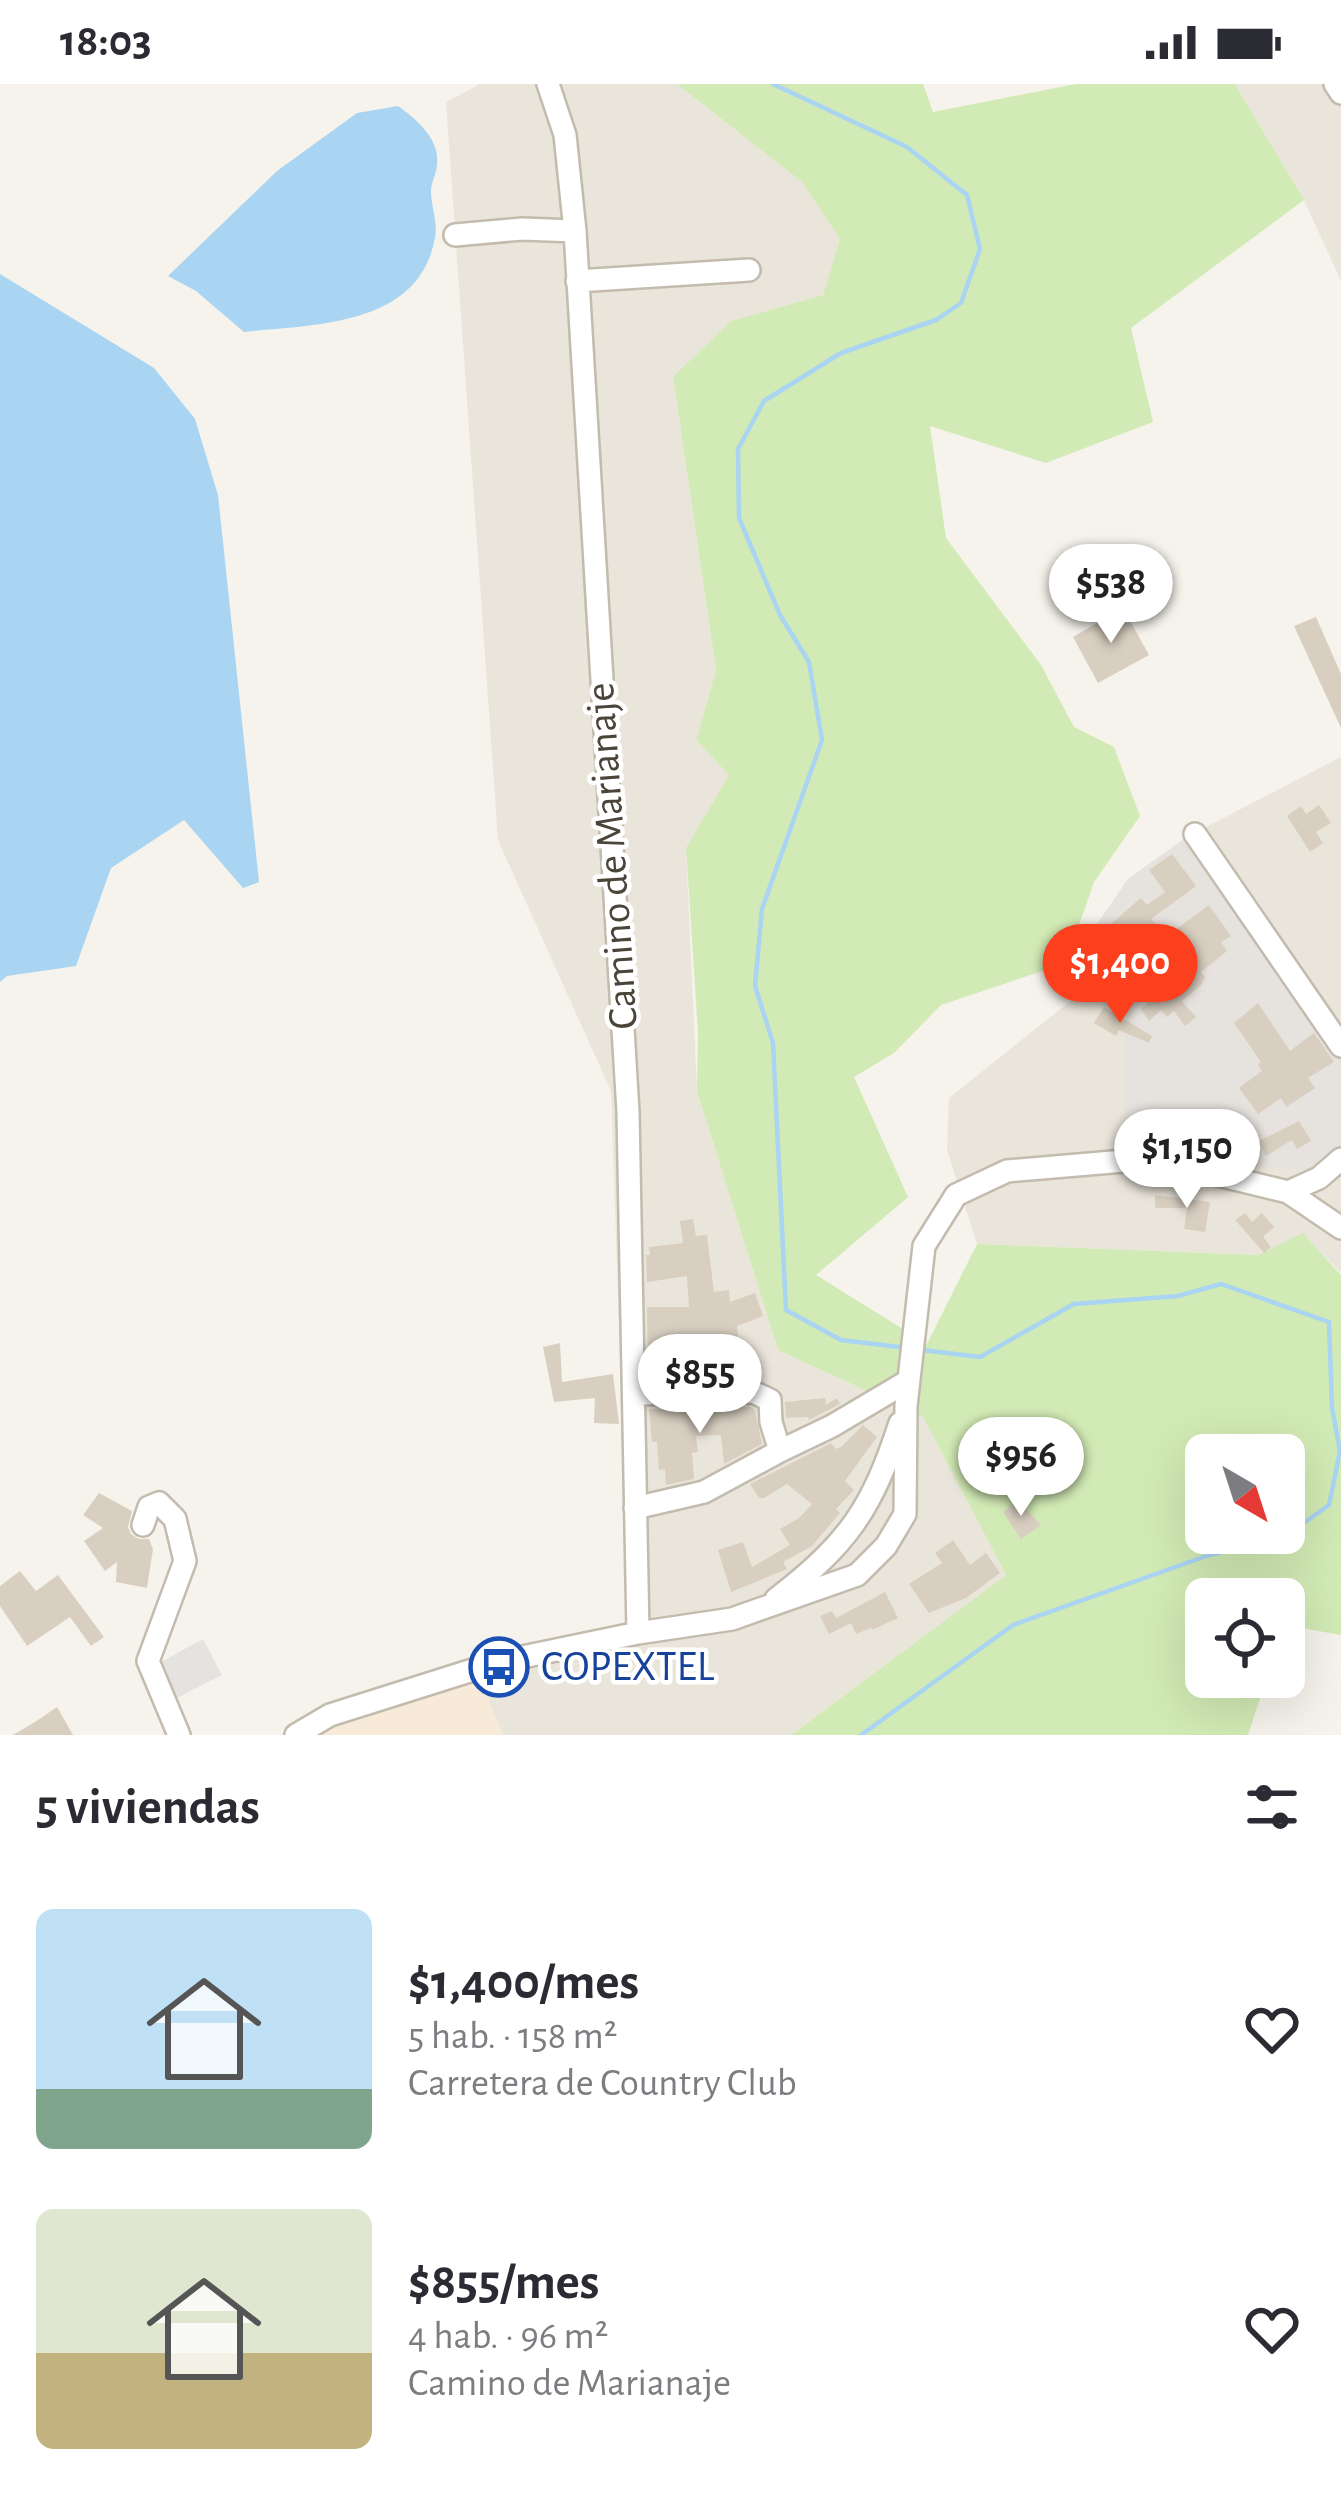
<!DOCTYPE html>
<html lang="es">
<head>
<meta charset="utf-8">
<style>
	:root { --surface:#fff; --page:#f2f2f3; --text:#2b2b33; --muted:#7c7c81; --accent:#fc3f1d }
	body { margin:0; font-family:"Alegreya Sans",sans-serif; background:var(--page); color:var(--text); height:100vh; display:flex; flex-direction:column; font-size:45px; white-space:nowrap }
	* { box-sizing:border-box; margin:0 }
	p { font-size:39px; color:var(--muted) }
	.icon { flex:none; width:66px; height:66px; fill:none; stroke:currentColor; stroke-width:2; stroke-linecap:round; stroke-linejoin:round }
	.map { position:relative; height:1651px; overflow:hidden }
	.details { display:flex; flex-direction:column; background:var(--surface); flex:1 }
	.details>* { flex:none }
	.needle { width:78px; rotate:141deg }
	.buttons { position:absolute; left:1185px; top:1350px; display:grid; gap:24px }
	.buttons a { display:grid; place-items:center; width:120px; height:120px; border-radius:18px; background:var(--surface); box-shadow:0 12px 48px #0002; font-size:60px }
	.price { position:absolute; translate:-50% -102px; padding:0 27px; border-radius:42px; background:#fff; color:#222; font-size:39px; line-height:78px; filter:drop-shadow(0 3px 6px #0008) }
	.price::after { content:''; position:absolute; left:50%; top:72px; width:36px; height:27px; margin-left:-18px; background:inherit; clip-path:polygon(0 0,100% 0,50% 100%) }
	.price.selected { background:var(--accent); color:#fff }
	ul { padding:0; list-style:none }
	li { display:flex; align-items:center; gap:36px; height:300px; padding:0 36px }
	li span { display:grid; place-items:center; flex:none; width:336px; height:240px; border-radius:18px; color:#555 }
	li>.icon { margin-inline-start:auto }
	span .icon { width:144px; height:144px; fill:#fffc; stroke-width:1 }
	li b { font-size:51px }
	h2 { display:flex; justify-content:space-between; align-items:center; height:144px; padding:0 36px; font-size:51px }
	.status { display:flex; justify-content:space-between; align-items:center; height:84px; padding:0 60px; background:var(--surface); direction:ltr }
	.status svg { height:33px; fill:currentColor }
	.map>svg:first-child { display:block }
	.residential { fill:#eae5da }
	.commercial { fill:#f7ead8 }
	.industrial { fill:#e6e2dd }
	.green { fill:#d2eab5; fill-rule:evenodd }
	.parking { fill:#e5e3e0 }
	.water { fill:#a9d4f2 }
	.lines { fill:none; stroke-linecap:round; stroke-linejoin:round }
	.stream { stroke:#a9d4f2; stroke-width:4.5 }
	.building { fill:#d8cfc1 }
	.minor-casing { stroke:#c2bbae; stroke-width:26 }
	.minor { stroke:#fff; stroke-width:21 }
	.labels { text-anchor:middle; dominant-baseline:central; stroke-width:9; stroke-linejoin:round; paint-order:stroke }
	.street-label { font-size:42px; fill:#4b4439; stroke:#fff }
	.transit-label { font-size:42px; fill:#164399; stroke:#fff; text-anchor:start }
</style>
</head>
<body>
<div class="status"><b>18:03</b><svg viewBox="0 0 49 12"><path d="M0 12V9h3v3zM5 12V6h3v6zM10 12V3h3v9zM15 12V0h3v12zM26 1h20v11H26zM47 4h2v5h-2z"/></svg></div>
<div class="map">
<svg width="1341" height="1651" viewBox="0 0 1341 1651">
	<rect width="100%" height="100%" fill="#f6f3ec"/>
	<!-- residential -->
	<path class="residential" d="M480,0H677L802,98L840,155L823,211L731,237L673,294L716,586L696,656L729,691L686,765L697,1007L778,1266L923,1333L1006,1491L791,1651H503L480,1596L629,1538L611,1007L498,756L446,18Z
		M1235,0H1341V197L1304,116Z
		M1341,673V1189L1303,1150L1258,1171L977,1160L947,1066L949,1014L1098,895L1089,852L1128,795L1185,754Z"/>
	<!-- commercial -->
	<path class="commercial" d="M480,1596L503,1651H320L331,1644Z"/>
	<!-- industrial -->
	<path class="industrial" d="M1185,755L1341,971V1060L1306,1086L1123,1072L1127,932L1089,852L1128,795Z"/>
	<!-- green -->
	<path class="green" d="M677,0H923L933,28L1076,0H1235L1304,116L1131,244L1153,338L1046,379L930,342L946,454L1041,581L1074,643L1114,663L1140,732L1094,798L1066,879L941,921L894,969L854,993L908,1113L816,1191L927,1260L977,1160L1258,1171L1303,1149L1341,1191V1551L1284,1541V1515H1206V1593H1267L1248,1651H791L1006,1491L923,1333L778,1266L697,1007L698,948L686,764L729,691L696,656L716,586L673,293L731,237L823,211L840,155L802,98ZM1206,1371H1284V1449H1206Z"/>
	<!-- parking -->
	<path class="parking" d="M203,1555L222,1591L177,1614L159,1579Z"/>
	<!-- water -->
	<path class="water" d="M398,22C416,35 440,55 437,80C437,89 431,98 431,107C431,123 438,138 435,153C420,243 314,240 244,248L196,207L168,192L277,87L357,29Z
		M0,190L154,284L195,335L218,411L259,798L243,804L184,736L111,784L76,882L7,892L0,898Z"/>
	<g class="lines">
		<!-- stream -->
		<path class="stream" d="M773,0L907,63L967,111L980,165L961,219L936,236L841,269L764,317L738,365L739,434L780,531L809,578L822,656L762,825L755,902L773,959L786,1226L841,1256L899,1263
			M861,1651L1013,1541L1209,1471L1281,1455L1329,1421L1340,1367L1332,1324L1329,1238L1221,1200L1178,1212L1074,1220L980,1273L922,1266"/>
	</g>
	<!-- building -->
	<path class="building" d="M1123,524L1149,571L1098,599L1073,553Z
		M1316,533L1341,590V644L1294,542Z
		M1319,721L1331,739L1316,748L1323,759L1310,768L1287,732L1301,722L1306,730Z
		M1172,770L1196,802L1151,835L1167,852L1209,821L1231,852L1221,858L1227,867L1201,888L1205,893L1201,901L1182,917L1196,933L1185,942L1174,927L1167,933L1161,926L1149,937L1141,925L1163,905L1156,898L1173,883L1158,864L1138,843L1118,860L1105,845L1141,814L1147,821L1165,808L1149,786Z
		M1258,919L1290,967L1314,949L1334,978L1308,994L1315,1004L1286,1023L1281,1014L1258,1030L1239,1004L1262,987L1258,980L1261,978L1234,939Z
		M1104,923L1152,952L1149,959L1119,946L1116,952L1094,939Z
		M1299,1037L1311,1057L1297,1065L1292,1056L1266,1072L1259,1057Z
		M1155,1111L1210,1118L1205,1148L1184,1145L1187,1124H1155Z
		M1245,1129L1252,1138L1262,1129L1274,1143L1263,1153L1271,1163L1264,1169L1235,1136Z
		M693,1135L696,1152L707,1151L714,1208L729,1206L730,1218L755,1209L763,1232L737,1242L742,1281L648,1295L647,1223H689L687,1192L647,1198L646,1171H650L649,1163L683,1159L680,1137Z
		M560,1259L562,1298L613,1290L619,1340L594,1339L595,1314L554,1318L543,1263Z
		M825,1314L826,1321L837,1314L840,1320L809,1336L808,1333L786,1334L785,1318Z
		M750,1323L755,1326L762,1360L724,1380L721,1351L696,1352L698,1368L692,1369L694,1395L666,1401L665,1385L659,1386L657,1358H652L649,1325Z
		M863,1341L877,1353L845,1397L854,1406L836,1425L840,1429L812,1462L783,1478L787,1485L731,1508L718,1466L743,1458L752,1483L790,1461L780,1445L799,1434L812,1420L787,1400L764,1414H759L750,1400L831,1359L836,1365L842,1362Z
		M99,1409L132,1427L128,1443L131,1450L139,1455H149L153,1465L147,1504L116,1498L117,1478L105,1487L84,1457L103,1444L83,1431Z
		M1018,1416L1041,1441L1021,1455L1003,1428Z
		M953,1456L970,1481L986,1469L1000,1489L966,1514L929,1529L909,1500L942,1479L935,1469Z
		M20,1487L36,1507L58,1491L104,1553L91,1562L70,1533L27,1562L0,1522V1502Z
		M885,1508L898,1534L872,1546L871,1544L856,1550L851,1539L829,1550L820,1532L832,1527L836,1534Z
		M57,1623L73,1651H13L35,1638Z"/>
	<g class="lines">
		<!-- minor casing -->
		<g class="minor-casing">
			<path id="minor" d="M548,0L565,51L575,147L628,1028L638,1549
				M1335,0L1341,9
				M455,151L522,145L575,147
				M577,197L749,186
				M1195,750L1341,962
				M1288,1108L1341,1144
				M636,1310L753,1308L770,1316L771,1338L780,1367L832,1342L908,1297
				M635,1424L704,1408L780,1367
				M143,1441L149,1423L159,1419L175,1435L185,1477L148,1577L179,1651
				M776,1515C848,1460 872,1425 900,1339
				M296,1651L330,1631L498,1578L638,1549L732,1535L857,1491L886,1462L905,1430L906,1322L924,1162L956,1111L1007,1087L1124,1077L1177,1081L1288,1108L1319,1094L1341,1075"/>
		</g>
		<!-- minor -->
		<use href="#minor" class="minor"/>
	</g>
	<!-- icons -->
	<defs>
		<g id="bus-ring" transform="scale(3)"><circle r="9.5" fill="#fff" stroke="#1a4fb4" stroke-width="1.5"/><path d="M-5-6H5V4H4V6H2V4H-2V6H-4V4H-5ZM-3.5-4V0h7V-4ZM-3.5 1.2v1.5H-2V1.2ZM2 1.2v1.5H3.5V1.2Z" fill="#1a4fb4"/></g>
	</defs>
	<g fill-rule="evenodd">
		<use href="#bus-ring" x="499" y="1583"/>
	</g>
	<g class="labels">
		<!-- street labels -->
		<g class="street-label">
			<text transform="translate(612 772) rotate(-94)">Camino de Marianaje</text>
		</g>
		<!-- transit labels -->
		<g class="transit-label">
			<text x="541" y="1583">COPEXTEL</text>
		</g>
	</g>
</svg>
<div class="buttons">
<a><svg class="needle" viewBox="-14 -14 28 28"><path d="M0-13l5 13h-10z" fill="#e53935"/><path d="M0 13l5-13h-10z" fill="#7c7c81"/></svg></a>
<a><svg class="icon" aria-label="locate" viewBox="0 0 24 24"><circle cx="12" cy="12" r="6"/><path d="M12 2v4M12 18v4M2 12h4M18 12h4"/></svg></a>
</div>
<b class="price" style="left:1111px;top:562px">$538</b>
<b class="price selected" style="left:1120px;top:942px">$1,400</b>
<b class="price" style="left:1187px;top:1127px">$1,150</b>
<b class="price" style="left:700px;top:1352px">$855</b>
<b class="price" style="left:1021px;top:1435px">$956</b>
</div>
<section class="details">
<h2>5 viviendas<svg class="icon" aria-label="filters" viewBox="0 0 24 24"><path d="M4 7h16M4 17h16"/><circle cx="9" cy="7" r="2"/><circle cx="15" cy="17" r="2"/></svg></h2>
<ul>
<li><span style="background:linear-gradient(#bfe0f5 75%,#7fa58c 0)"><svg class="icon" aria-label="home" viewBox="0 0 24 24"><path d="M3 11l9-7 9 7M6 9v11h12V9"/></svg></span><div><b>$1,400/mes</b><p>5 hab. · 158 m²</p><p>Carretera de Country Club</p></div><svg class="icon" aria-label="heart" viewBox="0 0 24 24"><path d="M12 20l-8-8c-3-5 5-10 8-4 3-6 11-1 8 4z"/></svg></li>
<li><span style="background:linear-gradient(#dfe7d0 60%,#c2b280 0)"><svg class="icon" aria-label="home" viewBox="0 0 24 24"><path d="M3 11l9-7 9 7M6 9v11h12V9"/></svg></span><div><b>$855/mes</b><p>4 hab. · 96 m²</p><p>Camino de Marianaje</p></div><svg class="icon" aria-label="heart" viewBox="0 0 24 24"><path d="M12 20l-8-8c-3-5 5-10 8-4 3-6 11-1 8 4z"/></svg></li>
</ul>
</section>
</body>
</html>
